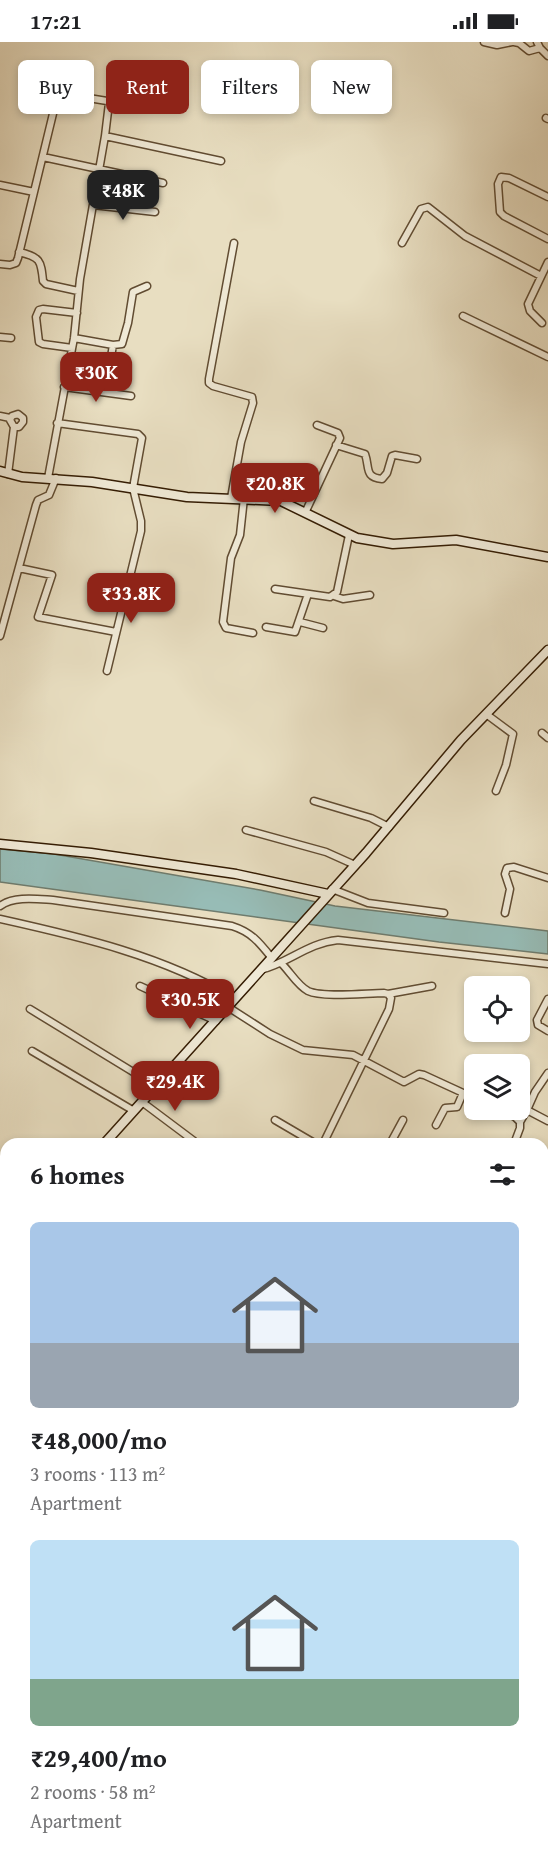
<!DOCTYPE html>
<html lang="en">
<head>
<meta charset="utf-8">
<style>
	:root { --surface:#fff; --page:#f6f6f6; --text:#202124; --muted:#757577; --accent:#8f2418 }
	body { margin:0; font-family:"Gentium Book Plus",serif; background:var(--page); color:var(--text); height:100vh; display:flex; flex-direction:column; font-size:22px; white-space:nowrap }
	* { box-sizing:border-box; margin:0 }
	p { font-size:20px; color:var(--muted) }
	.icon { flex:none; width:33px; height:33px; fill:none; stroke:currentColor; stroke-width:2; stroke-linecap:round; stroke-linejoin:round }
	.map { position:relative; flex:1; overflow:hidden }
	.side { position:absolute; left:0px; top:1096px; width:549px; height:722px; display:flex; flex-direction:column; background:var(--surface); border-radius:18px 18px 0 0; box-shadow:0 3px 9px #0003 }
	.side>* { flex:none }
	.banner { position:absolute; left:18px; top:18px; width:513px; height:54px; display:flex; gap:12px }
	.tools { position:absolute; left:464px; top:934px; display:grid; gap:12px }
	.tools a { display:grid; place-items:center; width:66px; height:66px; border-radius:9px; background:var(--surface); box-shadow:0 3px 9px #0003; font-size:30px }
	.price { position:absolute; translate:-50% -51px; padding:0 14px; border-radius:12px; background:var(--accent); color:#fff; font-size:20px; line-height:39px; filter:drop-shadow(0 2px 3px #0008) }
	.price::after { content:''; position:absolute; left:50%; top:36px; width:18px; height:14px; margin-left:-9px; background:inherit; clip-path:polygon(0 0,100% 0,50% 100%) }
	.price.on { background:#222; color:#fff }
	ul { padding:0; list-style:none }
	li { display:grid; align-content:center; gap:12px; height:318px; padding:0 30px }
	li span { display:grid; place-items:center; height:186px; border-radius:9px; color:#555 }
	li>.icon { margin-inline-start:auto }
	span .icon { width:108px; height:108px; fill:#fffc; stroke-width:1 }
	li b { font-size:26px }
	h2 { display:flex; justify-content:space-between; align-items:center; height:72px; padding:0 30px; font-size:26px }
	.chip { padding:0 21px; border-radius:9px; background:var(--surface); box-shadow:0 3px 9px #0003; font-size:21px; line-height:54px }
	.chip.on { background:var(--accent); color:#fff }
	.status { display:flex; justify-content:space-between; align-items:center; height:42px; padding:0 30px; background:var(--surface); direction:ltr }
	.status svg { height:16px; fill:currentColor }
	.map>svg:first-child { display:block }
	.water { fill:#97bcb6; stroke:#6f7c6e; stroke-width:1.5 }
	.lines { fill:none; stroke-linecap:round; stroke-linejoin:round }
	.street-casing { stroke:#614c32; stroke-width:9 }
	.secondary-casing { stroke:#341c03; stroke-width:11 }
	.street { stroke:#f0ead7; stroke-width:6 }
	.secondary { stroke:#f0ead7; stroke-width:8 }
</style>
</head>
<body>
<div class="status"><b>17:21</b><svg viewBox="0 0 49 12"><path d="M0 12V9h3v3zM5 12V6h3v6zM10 12V3h3v9zM15 12V0h3v12zM26 1h20v11H26zM47 4h2v5h-2z"/></svg></div>
<div class="map">
<svg width="548" height="1817" viewBox="0 0 548 1817">
	<rect width="100%" height="100%" fill="#e8dec1"/>
	<filter id="stains"><feTurbulence type="fractalNoise" baseFrequency=".00333" numOctaves="4"/><feColorMatrix values="0 0 0 0 .2 0 0 0 0 .09 0 0 0 0 .02 0 0 0 .5 -.17"/></filter>
	<radialGradient id="worn" r=".72"><stop offset=".6" stop-color="#630" stop-opacity="0"/><stop offset="1" stop-color="#630" stop-opacity=".3"/></radialGradient>
	<!-- water -->
	<path class="water" d="M0,807L54,812L260,848L335,864L548,889V912L439,900L0,840Z
		M543,1587L548,1589C548,1608 548,1638 543,1655Z"/>
	<g class="lines">
		<!-- street casing -->
		<g class="street-casing">
			<path id="street" d="M484,0L497,3L512,0
				M514,0L519,1L529,9L540,6
				M537,0L540,6L548,14
				M26,44L58,51L107,59L109,61L105,94L80,237L74,296L48,436
				M546,76L548,77
				M105,94L221,119
				M43,115L163,141
				M0,143L34,150
				M548,155L509,136L501,135L498,142L500,170L504,174L548,197
				M93,163L155,170
				M402,201L421,167L428,165L465,194L541,234
				M19,210C40,215 41,218 43,239L46,242L78,249
				M0,222L10,223L16,221L18,216L58,51
				M463,274L548,315
				M542,281L530,269L528,262L548,220
				M0,295L11,296
				M74,296L113,303L122,302L128,281L133,250L147,244
				M72,306L43,302L39,300L36,275L39,268L43,267L77,271
				M64,345L131,354
				M105,350L113,303
				M0,374L10,376
				M57,381L138,392L142,396L133,446L141,479V489L107,629
				M336,403L365,412C370,426 364,435 382,437L387,431L392,414L395,413L417,417
				M8,432L14,385L10,378L12,374L18,372L23,376V380L19,385H14
				M231,456L241,400L253,361L252,355L213,344L209,341V337L234,201
				M244,456L240,493L231,516L223,580L226,586L253,591
				M305,471L340,396L338,391L317,383
				M19,526L52,533L38,575L116,590
				M275,547L330,555L337,550L349,493
				M334,554L343,557L370,553
				M300,580L323,586
				M266,585L295,590L308,552
				M0,594L36,463L38,458L49,453L56,436
				M486,672L513,692L506,723L496,749
				M542,691L548,696
				M314,759L371,776L389,785
				M246,788L326,810L355,823
				M332,847L368,861L444,871
				M0,864C14,854 36,857 53,858L232,884C251,890 259,900 271,915
				M505,871L510,847L505,832L507,826L514,825L548,836
				M0,877C81,895 164,914 235,957
				M282,922C290,930 298,944 308,949C323,956 367,951 384,951L388,952L391,956L389,967L323,1102
				M260,928C289,921 307,901 338,898L548,922
				M140,944L216,979
				M388,952L432,944
				M548,957L537,978L538,983L548,989
				M228,965L270,992L303,1008L353,1013L404,1040L419,1032L424,1033L474,1056
				M30,967L156,1044
				M32,1009L134,1069
				M142,1060L194,1099
				M500,1068L515,1075L520,1080V1086L514,1102
				M527,1068L535,1050L548,1031
				M275,1078L316,1102
				M520,1080L527,1068L548,1079
				M436,1083L445,1066L457,1065L463,1051
				M390,1102L403,1078
				M0,1169L6,1171
				M543,1229L548,1219
				M0,1375L6,1378
				M0,1667L6,1670
				M172,1812L176,1817
				M236,1817L238,1814
				M256,1817L259,1812"/>
		</g>
		<!-- secondary casing -->
		<g class="secondary-casing">
			<path id="secondary" d="M0,429L22,435L92,440L187,455L281,459L357,496L393,502L456,498L548,515
				M0,802L91,811L236,832L328,852
				M104,1102L366,811L461,698L548,608
				M0,1221L6,1214"/>
		</g>
		<!-- street -->
		<use href="#street" class="street"/>
		<!-- secondary -->
		<use href="#secondary" class="secondary"/>
	</g>
	<rect width="100%" height="100%" filter="url(#stains)"/>
	<rect width="100%" height="100%" fill="url(#worn)"/>
</svg>
<div class="tools">
<a><svg class="icon" aria-label="locate" viewBox="0 0 24 24"><circle cx="12" cy="12" r="6"/><path d="M12 2v4M12 18v4M2 12h4M18 12h4"/></svg></a>
<a><svg class="icon" aria-label="layers" viewBox="0 0 24 24"><path d="M12 4l9 5-9 5-9-5zM3 14l9 5 9-5"/></svg></a>
</div>
<b class="price on" style="left:123px;top:179px">₹48K</b>
<b class="price" style="left:96px;top:361px">₹30K</b>
<b class="price" style="left:275px;top:472px">₹20.8K</b>
<b class="price" style="left:131px;top:582px">₹33.8K</b>
<b class="price" style="left:190px;top:988px">₹30.5K</b>
<b class="price" style="left:175px;top:1070px">₹29.4K</b>
<div class="banner">
<a class="chip">Buy</a>
<a class="chip on">Rent</a>
<a class="chip">Filters</a>
<a class="chip">New</a>
</div>
<section class="side">
<h2>6 homes<svg class="icon" aria-label="filters" viewBox="0 0 24 24"><path d="M4 7h16M4 17h16"/><circle cx="9" cy="7" r="2"/><circle cx="15" cy="17" r="2"/></svg></h2>
<ul>
<li><span style="background:linear-gradient(#a9c7e8 65%,#9aa5b1 0)"><svg class="icon" aria-label="home" viewBox="0 0 24 24"><path d="M3 11l9-7 9 7M6 9v11h12V9"/></svg></span><div><b>₹48,000/mo</b><p>3 rooms · 113 m²</p><p>Apartment</p></div></li>
<li><span style="background:linear-gradient(#bfe0f5 75%,#7fa58c 0)"><svg class="icon" aria-label="home" viewBox="0 0 24 24"><path d="M3 11l9-7 9 7M6 9v11h12V9"/></svg></span><div><b>₹29,400/mo</b><p>2 rooms · 58 m²</p><p>Apartment</p></div></li>
</ul>
</section>
</div>
</body>
</html>
